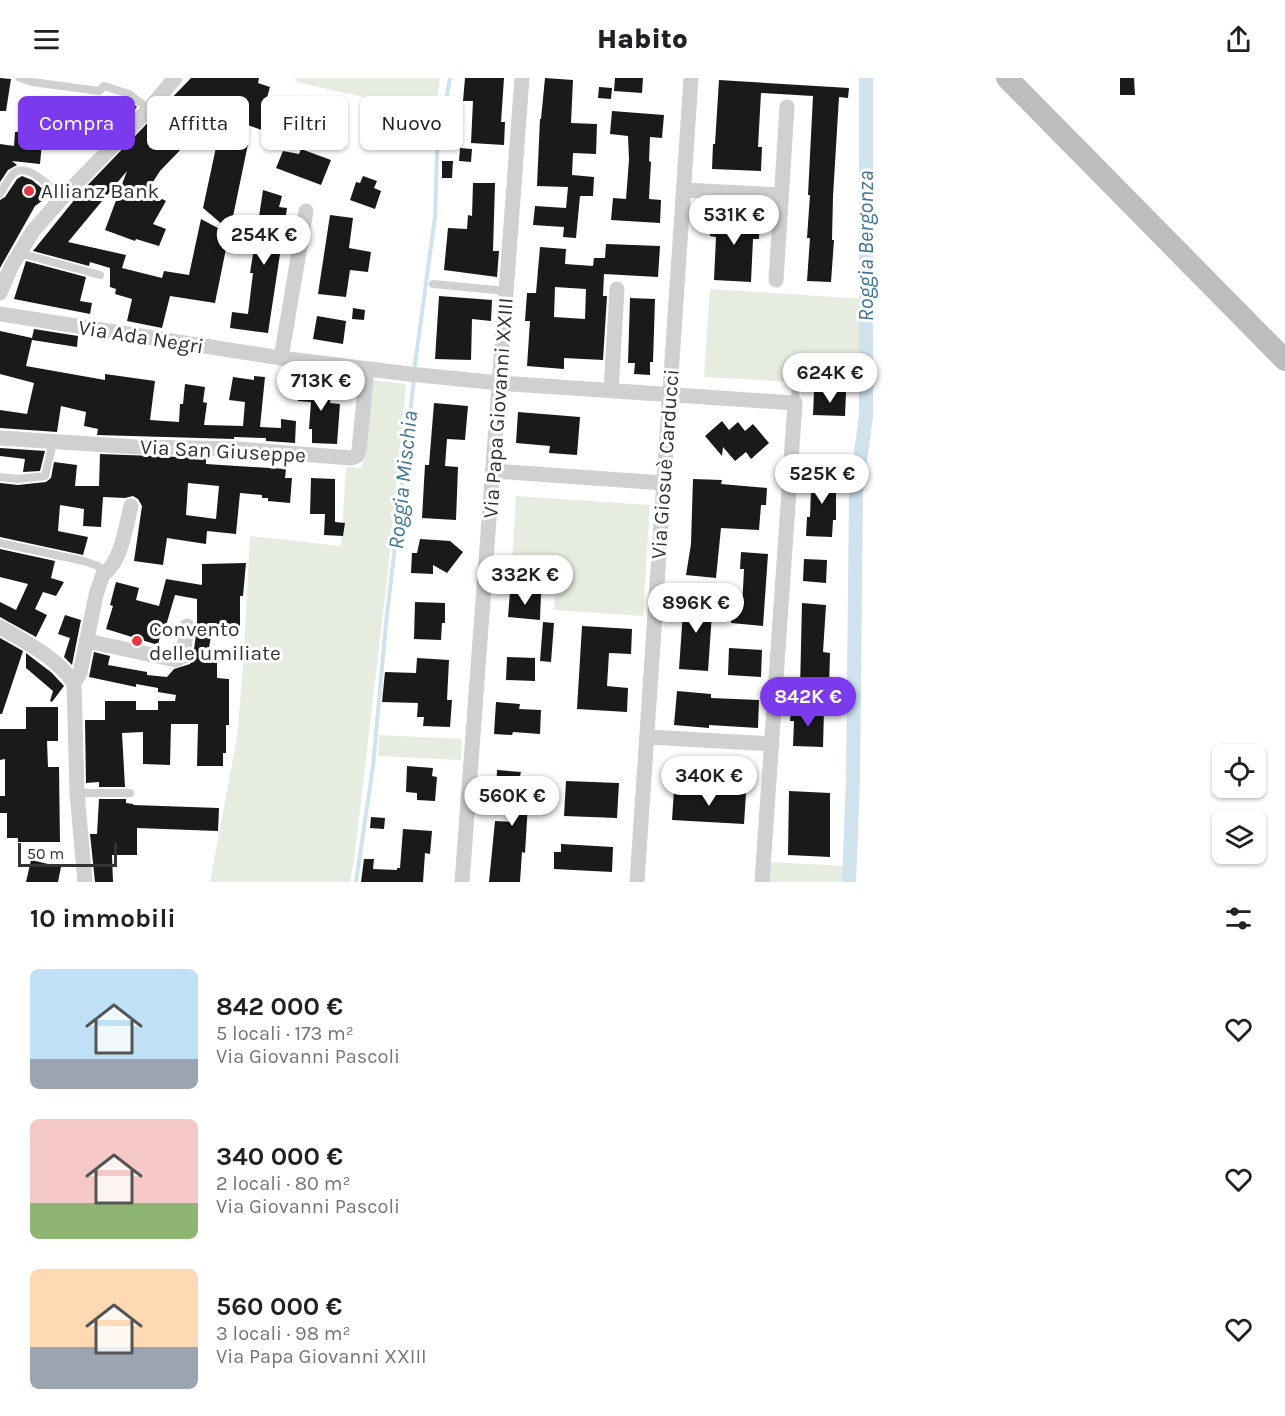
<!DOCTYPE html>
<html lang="it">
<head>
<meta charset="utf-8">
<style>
	:root { --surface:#fff; --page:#f6f6f6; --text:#202124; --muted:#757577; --accent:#7c3aed }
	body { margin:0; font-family:Karla,sans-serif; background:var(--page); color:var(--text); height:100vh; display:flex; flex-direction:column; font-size:22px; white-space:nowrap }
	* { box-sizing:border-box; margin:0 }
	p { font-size:20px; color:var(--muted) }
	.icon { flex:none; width:33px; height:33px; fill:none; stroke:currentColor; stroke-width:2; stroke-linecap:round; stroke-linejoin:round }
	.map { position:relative; height:804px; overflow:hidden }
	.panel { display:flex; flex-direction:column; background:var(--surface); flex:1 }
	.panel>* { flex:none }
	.banner { position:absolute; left:18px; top:18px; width:600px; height:54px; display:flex; gap:12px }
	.buttons { position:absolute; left:1212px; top:666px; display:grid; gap:12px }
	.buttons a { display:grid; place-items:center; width:54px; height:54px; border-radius:9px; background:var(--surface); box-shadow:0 2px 4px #0004; font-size:30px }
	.scale { position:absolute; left:18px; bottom:15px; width:99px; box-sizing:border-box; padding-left:6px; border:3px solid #333; border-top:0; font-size:16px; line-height:21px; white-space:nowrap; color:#333; -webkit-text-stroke:4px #fff; paint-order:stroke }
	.price { position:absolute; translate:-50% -51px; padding:0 14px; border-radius:21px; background:#fff; color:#222; font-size:20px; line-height:39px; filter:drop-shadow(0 2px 3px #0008) }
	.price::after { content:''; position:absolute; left:50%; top:36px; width:18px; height:14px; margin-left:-9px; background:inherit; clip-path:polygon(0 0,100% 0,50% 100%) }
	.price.current { background:var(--accent); color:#fff }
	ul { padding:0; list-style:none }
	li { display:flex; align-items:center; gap:18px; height:150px; padding:0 30px }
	li span { display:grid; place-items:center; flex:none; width:168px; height:120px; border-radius:9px; color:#555 }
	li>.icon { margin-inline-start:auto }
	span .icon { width:72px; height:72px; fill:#fffc; stroke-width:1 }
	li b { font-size:26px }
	h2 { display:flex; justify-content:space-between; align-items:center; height:72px; padding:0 30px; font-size:26px }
	.chip { padding:0 21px; border-radius:9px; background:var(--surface); box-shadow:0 2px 4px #0004; font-size:21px; line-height:54px }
	.chip.current { background:var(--accent); color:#fff }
	header { display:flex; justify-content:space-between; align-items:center; height:78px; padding:0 30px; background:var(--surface); font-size:27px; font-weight:800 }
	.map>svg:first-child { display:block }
	.green { fill:#e6ecdf }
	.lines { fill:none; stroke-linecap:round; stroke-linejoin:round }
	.stream { stroke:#cfe2ee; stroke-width:4 }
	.canal { stroke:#cfe2ee; stroke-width:14 }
	.building { fill:#1a1a1a; fill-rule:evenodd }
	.lane { stroke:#d0d0d0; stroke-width:8 }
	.street { stroke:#d0d0d0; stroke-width:15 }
	.secondary { stroke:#bdbdbd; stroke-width:22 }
	.poi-dot { fill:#e63946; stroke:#fff; stroke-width:2 }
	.labels { text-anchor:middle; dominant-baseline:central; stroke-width:6; stroke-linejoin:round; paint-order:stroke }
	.poi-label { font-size:21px; fill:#333; stroke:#fff; text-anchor:start }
	.street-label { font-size:21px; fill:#333; stroke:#fff }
	.water-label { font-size:22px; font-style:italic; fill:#3f7597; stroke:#fff }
</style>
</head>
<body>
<header><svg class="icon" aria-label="menu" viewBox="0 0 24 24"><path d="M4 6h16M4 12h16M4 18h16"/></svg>Habito<svg class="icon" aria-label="share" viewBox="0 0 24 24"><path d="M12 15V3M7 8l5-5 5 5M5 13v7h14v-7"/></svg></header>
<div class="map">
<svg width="1285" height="804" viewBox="0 0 1285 804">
	<rect width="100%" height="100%" fill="#fff"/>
	<!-- green -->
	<path class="green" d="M295,0H440L436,35L296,4Z
		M710,211L865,221V308L704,299Z
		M372,302L406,306L388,493L354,783L350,804H210L237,659L243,590L250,458L341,468L346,389L361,390L366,375Z
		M516,418L650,427L643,538L554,532L557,493L512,489Z
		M379,657L462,661L461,682L378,678Z
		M769,784L847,788V804H768Z"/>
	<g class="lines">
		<!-- stream -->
		<path class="stream" d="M414,294L435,139L437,75L450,0
			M356,804L373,688L386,546L414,301"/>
		<!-- canal -->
		<path class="canal" d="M849,804L853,701L856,413L866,338V0"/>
	</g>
	<!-- building -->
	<path class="building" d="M0,0L11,1L6,33H0Z
		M191,0H259L258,5L270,9L262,38L275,43L270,55L223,38L225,28L218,36L211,34L205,52L190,70L186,66L160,93L147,113L166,123L153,146L166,151L159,168L136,161L135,163L105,152L127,93L68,164L126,177L122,190L162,200L164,193L189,197L201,141L229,156L215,225L170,218L162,250L127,243L132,221L115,216L116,211L110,209V190L90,184L89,188L33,173L79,116Z
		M465,0H504L501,44H505L504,67L471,65L473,23H463Z
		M545,0L573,2L571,45L597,46L596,76L573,75L572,97L594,99L593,118H580L576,160L563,159L564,149L533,147L535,128L566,130L568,109L537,108L540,41H541Z
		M615,0H643L642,15L614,13Z
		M1120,0H1134L1135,17H1120Z
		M719,2L849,10L848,20L839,19L833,118L832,162H834L831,204L807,203L810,160H807L810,117H808L813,18L761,15L758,69H762L761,93L712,91L713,66H715Z
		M599,9L612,10L611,21L598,20Z
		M104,19L117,27L123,20L126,21L137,29L99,68L89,63L71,61Z
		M612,33L664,37L662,60L650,59L649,83L651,84L649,121L661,122L660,145L611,142L613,120L626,121L629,82L628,58L610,56Z
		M25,53L43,54L40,86L12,83L17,87L8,92L0,104V66L14,68L15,54Z
		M218,60L248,66L230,153L203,130Z
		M460,70L472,71L471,84L459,83Z
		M301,71L331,82L321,107L276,90L283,73L299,76Z
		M442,83H453L452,100H442Z
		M22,98L32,102L50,117L35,128L0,190V122L5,119L17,101Z
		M363,98L377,103L374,110L381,113L375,131L350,122L356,104L360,105Z
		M473,105H495L493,173H499L497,199L444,192L448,150L467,151L468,137L472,138Z
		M263,112L282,118L279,129L287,130L268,255L230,250L232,234L248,236L253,195H250L254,170L256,171L259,153L257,152Z
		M711,136L760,139L759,161H753L751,204L714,202L716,159L710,158Z
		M330,137L353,140L349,170L371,174L368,194L350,192L346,219L318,216Z
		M606,166L660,168L658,199L604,196L603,218H607L603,282L564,280V291L527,288L530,243H525L527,215H536L540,169L566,171L565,186L593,188L594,180H605ZM555,209L586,211L585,241L554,239Z
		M26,183L86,199L80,223L92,225L90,236L14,221Z
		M439,218L492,222L491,243L472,241L471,282L435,281Z
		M630,220L655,221L653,284H650V297L634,296L635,285H628Z
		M353,230L365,232L364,242L352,241Z
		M317,238L346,243L343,266L313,261Z
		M34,251L78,258L77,269L32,262L26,288L105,302V296L155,303L150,342L179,344L180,326H183L185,306L205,309L203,324L207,325L204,347L243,348L245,324L229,322L233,299L254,302V298L265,299L260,349L281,350V341L296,343L295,365L266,363V360L234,359V361L97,357L98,351L84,348L86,334L61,328L57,354L0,350V332L27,336L34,305L0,296V253L32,260Z
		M300,304L332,306L330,325L340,326L337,366L312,365V351H309L311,324L298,323Z
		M814,313L846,314L845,338L813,337Z
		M434,325L468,328L465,362L447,361L445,388L458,389L456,442L422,440L425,387H429Z
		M518,334L580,339L577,377L549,375L550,368L516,365Z
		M722,343L729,352L738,344L745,353L753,346L769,365L751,381L746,374L735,383L723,369L722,378L705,358Z
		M0,370L45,373L40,393L23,394L25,381L0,378Z
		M100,376L206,380V386L286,391L285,400H292L290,425L268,423V420H262V417L240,415L236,456L207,453L206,466L167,460L163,487L134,483L142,428L138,421L133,418L125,420L103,419L101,449L83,448L84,431L60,427L58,453L88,459L83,477L0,459V405L18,407L46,404L51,400L54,384L77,387L75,408H99ZM188,405L219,408L216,441L186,437Z
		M809,395L836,396V442H833L832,459L806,458L807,439H810L811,411H808Z
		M311,400L335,401V444L345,445L343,458L324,457L325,436H310Z
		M693,401L722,402L721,406L767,410L766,427H761L759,452L721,450L716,500L686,497L691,466Z
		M420,461L450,463L463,474L447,495L433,487V496L411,495L412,475H417Z
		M0,471L55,483L51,500L64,504L56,518L43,514L35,531L47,537L36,559L0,539V524L16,532L28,506L0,499Z
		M741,474L768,476L763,548L731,545L732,529L742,530L744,491H740Z
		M804,481L827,482L826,505L803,503Z
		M246,485L243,518H240V557L211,558L207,582H217V600L229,601V647H226V675H223V688H197L198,646H171L170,687L143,686V654L122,655L125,709H99V704L86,705L85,642H105V623H136V632H158V623H175L176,617L158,614V610L136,606V609L89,599L94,574L110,578L108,587L147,594V597L167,599L174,591L190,586L193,579L197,549V521L175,517L165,551L162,550L158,567L106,551L113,528L110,527L116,504L139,510L136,522L159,528L166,501L202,507V486Z
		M510,514L541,516L540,542L508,539Z
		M684,519L713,521L708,593L679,591Z
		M415,524L445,525V545H442L441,562L414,561Z
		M802,525L826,527L823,574L830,575L829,612L800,611Z
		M65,537L81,542L72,587L64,579L70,560L58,556Z
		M543,544L554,545L551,584L540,583Z
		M582,548L632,551L631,576L609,575L607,608L628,610L627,634L577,631Z
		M0,560L23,573L2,636H0Z
		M729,570L762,572L761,599L728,597Z
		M26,575L52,595L64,608L52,624L50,623L53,613L26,590Z
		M507,579L535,580V603L506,602Z
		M417,580L449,582L447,622H452L450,649L423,648L424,639H417L418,625L382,624L385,594L416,595Z
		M677,613L711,616V620L759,622L758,650L709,647V650L674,647Z
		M496,624L520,626L519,631L541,632L540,656L513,654L512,657L494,656Z
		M26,629H58V663H47L48,689H59L60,764H18V760H7V735H0V718H5V681L0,682V651H26Z
		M791,631L824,632L823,669L793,668L794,643H790Z
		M407,688L433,690L432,698L437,699L435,723L417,722V715L406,714Z
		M497,692L521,694L520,698L538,699L537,726H528L525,775L522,774L520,804H489L495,743L514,744L516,719L496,718Z
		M566,703L619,705L617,740L564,738Z
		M674,712L746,715L744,746L672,742Z
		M789,713L830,715V779L788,777Z
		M99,721H126V725L133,726V727L219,730L218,753L137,750V777H112L113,804H95L90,756H97Z
		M371,739L385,740L384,751L370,750Z
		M403,751L432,753L430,776L425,775L423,804H361L364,781H374L373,791L397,792V790H400Z
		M561,766L613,769L612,794L554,791V774H561Z
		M31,782L61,789L58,804H26Z"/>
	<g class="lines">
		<!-- lane -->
		<path class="lane" d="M20,0L32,4L99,13L104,8L129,16L149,31
			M0,116C4,110 11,95 17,93C32,88 52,111 62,120
			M19,175L100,197
			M433,206L506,213
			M795,325L796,304
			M0,399L18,401L45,398L53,364
			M0,465L84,483L98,488L103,496
			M77,715H130"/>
		<!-- street -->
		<path class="street" d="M684,112L781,117
			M776,202L787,29
			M0,215L11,189L33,153L62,120L149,31L175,0
			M0,236L281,280L409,296L499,305L795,325L762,804
			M281,280L306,133
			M611,313L617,211
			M0,360L137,369L238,371L351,380L357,378L359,372L367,291
			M494,393L664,405
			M0,549C26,564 57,580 74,605L77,715L85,804
			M87,563L176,582L183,578L187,548
			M74,605L80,595L96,517L103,496C121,486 126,447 131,428
			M648,659L771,666
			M462,804L522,0
			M637,804L691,0"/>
		<!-- secondary -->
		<path class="secondary" d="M1007,0L1285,282"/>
	</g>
	<!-- markers -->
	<g class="poi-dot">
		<circle cx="29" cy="113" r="6"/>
		<circle cx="137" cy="563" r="6"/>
	</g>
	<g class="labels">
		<!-- poi labels -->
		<g class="poi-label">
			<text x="41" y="113">Allianz Bank</text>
			<text x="149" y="551">Convento<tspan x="149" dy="24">delle umiliate</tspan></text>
		</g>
		<!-- street labels -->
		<g class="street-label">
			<text transform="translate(141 259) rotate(9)">Via Ada Negri</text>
			<text transform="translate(498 330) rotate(-86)">Via Papa Giovanni XXIII</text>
			<text transform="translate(223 373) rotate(3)">Via San Giuseppe</text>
			<text transform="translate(665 386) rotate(-86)">Via Giosuè Carducci</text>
		</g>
		<!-- water labels -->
		<g class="water-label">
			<text transform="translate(866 168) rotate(-90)">Roggia Bergonza</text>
			<text transform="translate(403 402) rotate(-84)">Roggia Mischia</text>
		</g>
	</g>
</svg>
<div class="buttons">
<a><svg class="icon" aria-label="locate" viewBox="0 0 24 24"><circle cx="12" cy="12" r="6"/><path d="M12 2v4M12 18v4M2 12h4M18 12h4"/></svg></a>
<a><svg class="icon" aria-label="layers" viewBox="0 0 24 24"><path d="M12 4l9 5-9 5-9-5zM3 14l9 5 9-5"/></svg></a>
</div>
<div class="scale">50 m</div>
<b class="price" style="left:734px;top:168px">531K €</b>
<b class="price" style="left:264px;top:188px">254K €</b>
<b class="price" style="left:830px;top:326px">624K €</b>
<b class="price" style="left:321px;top:334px">713K €</b>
<b class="price" style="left:822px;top:427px">525K €</b>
<b class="price" style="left:525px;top:528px">332K €</b>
<b class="price" style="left:696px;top:556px">896K €</b>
<b class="price current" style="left:808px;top:650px">842K €</b>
<b class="price" style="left:709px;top:729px">340K €</b>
<b class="price" style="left:512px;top:749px">560K €</b>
<div class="banner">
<a class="chip current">Compra</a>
<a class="chip">Affitta</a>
<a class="chip">Filtri</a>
<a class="chip">Nuovo</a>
</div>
</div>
<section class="panel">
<h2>10 immobili<svg class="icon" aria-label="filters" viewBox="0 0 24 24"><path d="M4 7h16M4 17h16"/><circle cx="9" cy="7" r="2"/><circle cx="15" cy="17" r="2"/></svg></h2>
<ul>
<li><span style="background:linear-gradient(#bfe0f5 75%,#9aa5b1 0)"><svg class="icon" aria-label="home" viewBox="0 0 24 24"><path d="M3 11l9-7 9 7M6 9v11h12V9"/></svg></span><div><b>842 000 €</b><p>5 locali · 173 m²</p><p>Via Giovanni Pascoli</p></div><svg class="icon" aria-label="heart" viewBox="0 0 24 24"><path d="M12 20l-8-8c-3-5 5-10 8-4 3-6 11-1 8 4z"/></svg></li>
<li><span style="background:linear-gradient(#f6c9c9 70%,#8fb573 0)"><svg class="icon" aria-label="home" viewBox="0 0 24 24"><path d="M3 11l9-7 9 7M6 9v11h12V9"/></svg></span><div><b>340 000 €</b><p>2 locali · 80 m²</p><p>Via Giovanni Pascoli</p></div><svg class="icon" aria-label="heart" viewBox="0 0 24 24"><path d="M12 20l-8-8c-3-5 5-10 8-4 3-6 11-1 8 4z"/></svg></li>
<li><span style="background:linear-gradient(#ffd9b3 65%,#9aa5b1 0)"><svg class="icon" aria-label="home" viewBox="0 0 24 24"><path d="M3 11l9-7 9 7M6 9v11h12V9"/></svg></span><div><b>560 000 €</b><p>3 locali · 98 m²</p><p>Via Papa Giovanni XXIII</p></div><svg class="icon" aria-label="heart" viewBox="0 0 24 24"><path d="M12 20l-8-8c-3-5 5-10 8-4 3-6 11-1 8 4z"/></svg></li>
</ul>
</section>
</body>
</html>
